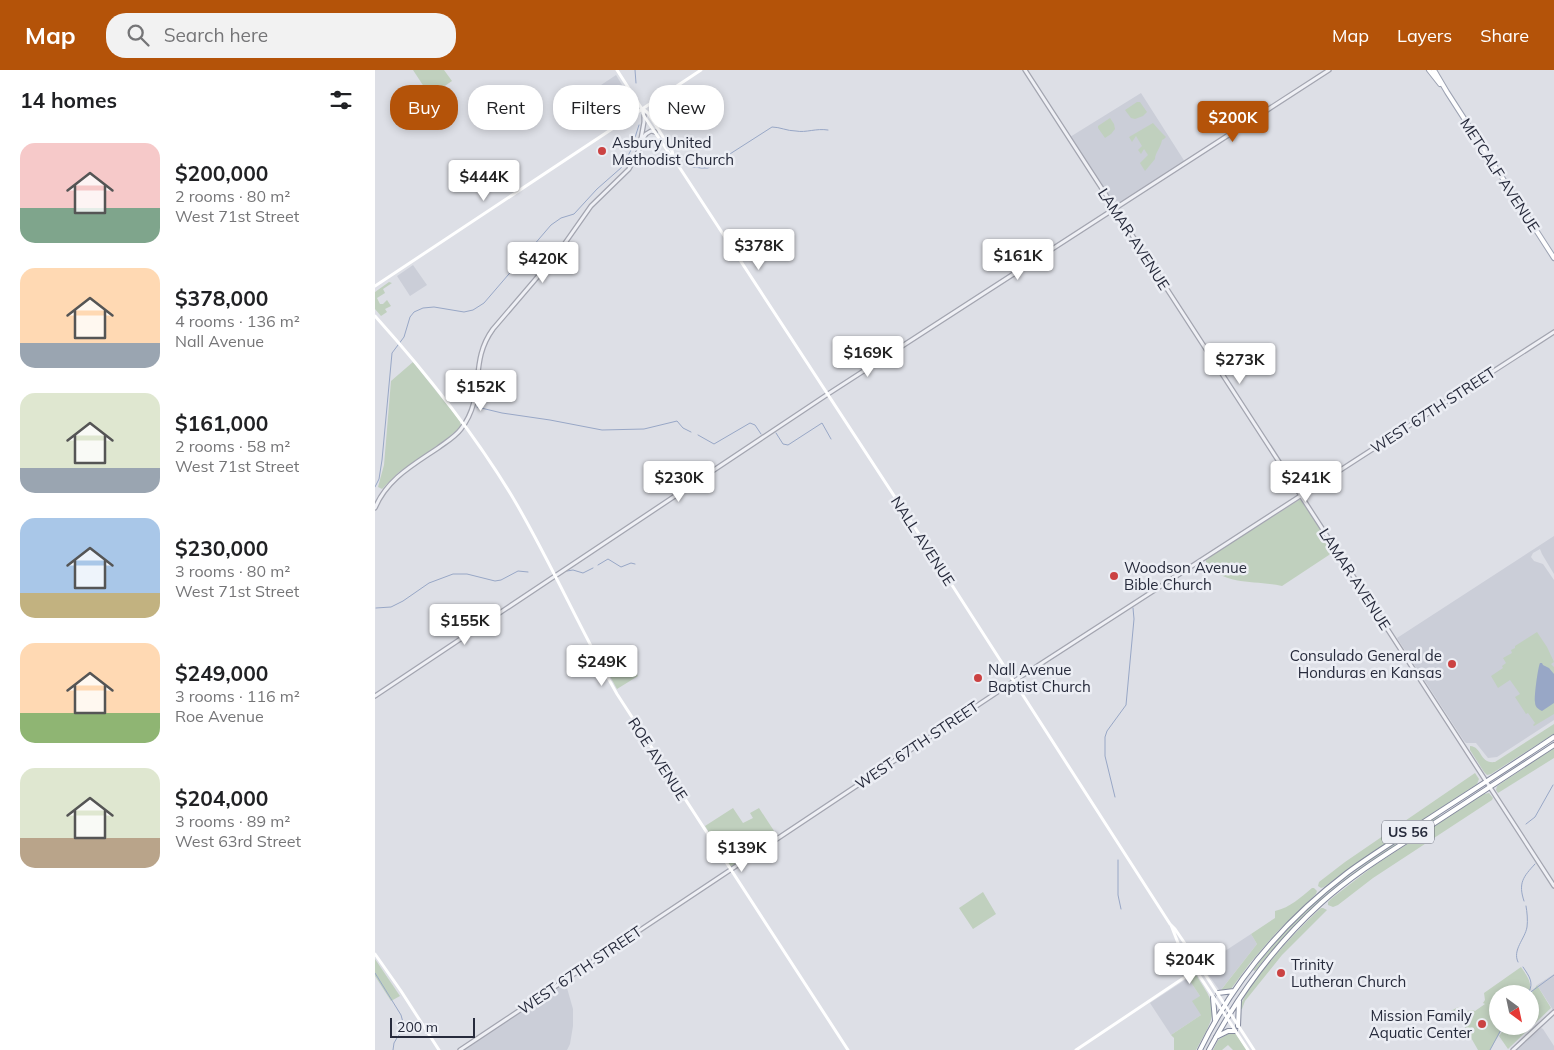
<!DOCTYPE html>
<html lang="en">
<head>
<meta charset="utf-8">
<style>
	:root { --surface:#fff; --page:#f2f2f2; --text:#202124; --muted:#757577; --accent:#b45309 }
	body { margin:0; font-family:Mulish,sans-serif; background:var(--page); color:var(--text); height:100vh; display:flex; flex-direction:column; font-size:19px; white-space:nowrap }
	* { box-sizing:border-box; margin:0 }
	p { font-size:16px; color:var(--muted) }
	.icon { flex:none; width:28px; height:28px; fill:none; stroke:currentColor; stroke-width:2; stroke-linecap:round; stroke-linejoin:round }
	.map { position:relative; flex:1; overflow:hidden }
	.sheet { display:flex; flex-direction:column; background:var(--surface); width:375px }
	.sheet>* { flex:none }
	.hud { position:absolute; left:15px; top:15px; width:475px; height:45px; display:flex; gap:10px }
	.needle { width:32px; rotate:147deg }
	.buttons { position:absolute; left:1114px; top:915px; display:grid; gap:10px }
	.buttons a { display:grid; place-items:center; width:50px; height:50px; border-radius:50%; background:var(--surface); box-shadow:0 2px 8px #0003; font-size:25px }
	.scale { position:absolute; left:15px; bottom:12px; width:85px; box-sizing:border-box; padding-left:5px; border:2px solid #272b3c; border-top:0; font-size:14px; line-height:18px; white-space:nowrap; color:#272b3c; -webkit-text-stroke:4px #eceef4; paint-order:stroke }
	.price { position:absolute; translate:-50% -42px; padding:0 11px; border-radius:5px; background:#fff; color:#222; font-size:16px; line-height:32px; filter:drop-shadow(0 1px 2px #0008) }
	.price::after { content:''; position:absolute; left:50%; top:30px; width:15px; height:11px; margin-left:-8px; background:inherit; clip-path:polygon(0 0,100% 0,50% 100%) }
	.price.current { background:var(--accent); color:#fff }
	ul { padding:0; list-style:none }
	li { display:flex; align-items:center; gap:15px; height:125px; padding:0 20px }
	li span { display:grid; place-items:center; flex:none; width:140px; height:100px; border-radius:15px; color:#555 }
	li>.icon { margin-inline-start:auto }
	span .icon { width:60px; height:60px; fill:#fffc; stroke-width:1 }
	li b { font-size:21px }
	h2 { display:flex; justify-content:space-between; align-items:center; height:60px; padding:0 20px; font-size:21px }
	.chip { padding:0 18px; border-radius:20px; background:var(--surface); box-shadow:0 2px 8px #0003; font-size:18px; line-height:45px }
	.chip.current { background:var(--accent); color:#fff }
	header { display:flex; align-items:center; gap:30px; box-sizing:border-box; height:70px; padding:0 25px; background:var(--accent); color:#fff }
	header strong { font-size:24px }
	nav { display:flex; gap:28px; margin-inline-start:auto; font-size:18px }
	.search { width:350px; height:45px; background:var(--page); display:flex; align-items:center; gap:12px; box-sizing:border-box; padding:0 18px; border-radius:20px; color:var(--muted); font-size:19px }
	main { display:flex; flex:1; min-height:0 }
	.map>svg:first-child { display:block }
	.built { fill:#cbced8 }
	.green { fill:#c0d0be }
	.water { fill:#98a7c6 }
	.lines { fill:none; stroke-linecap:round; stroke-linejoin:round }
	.stream { stroke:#98a7c6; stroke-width:1 }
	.tertiary-casing { stroke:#a3a5b0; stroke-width:5.5 }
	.primary-casing { stroke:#9ca2b2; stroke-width:6 }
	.trunk-casing { stroke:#848a9d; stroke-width:6 }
	.tertiary { stroke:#eff0f5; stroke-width:3 }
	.secondary { stroke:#fff; stroke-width:3 }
	.primary { stroke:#fff; stroke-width:4 }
	.trunk { stroke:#fff; stroke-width:4 }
	.poi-dot { fill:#cb4242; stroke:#eceef4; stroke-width:2 }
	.labels { text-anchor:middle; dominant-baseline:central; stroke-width:5; stroke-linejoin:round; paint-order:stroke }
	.shield { fill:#eceef4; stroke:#626673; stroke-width:1 }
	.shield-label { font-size:14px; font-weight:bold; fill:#272b3c }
	.poi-label { font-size:15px; fill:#272b3c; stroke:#eceef4; text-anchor:start }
	.street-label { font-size:15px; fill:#272b3c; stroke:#eceef4 }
</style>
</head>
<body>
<header>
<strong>Map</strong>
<div class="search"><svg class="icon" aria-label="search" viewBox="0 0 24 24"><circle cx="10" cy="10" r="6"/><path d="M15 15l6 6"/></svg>Search here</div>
<nav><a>Map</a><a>Layers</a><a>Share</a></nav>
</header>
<main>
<section class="sheet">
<h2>14 homes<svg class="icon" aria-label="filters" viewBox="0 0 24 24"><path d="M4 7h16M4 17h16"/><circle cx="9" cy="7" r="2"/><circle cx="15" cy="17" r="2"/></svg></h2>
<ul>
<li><span style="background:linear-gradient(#f6c9c9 65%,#7fa58c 0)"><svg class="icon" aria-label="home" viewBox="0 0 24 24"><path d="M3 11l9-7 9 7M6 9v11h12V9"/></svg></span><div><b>$200,000</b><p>2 rooms · 80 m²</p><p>West 71st Street</p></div></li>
<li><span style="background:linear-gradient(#ffd9b3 75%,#9aa5b1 0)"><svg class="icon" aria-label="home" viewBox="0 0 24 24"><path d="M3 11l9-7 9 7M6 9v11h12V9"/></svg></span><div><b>$378,000</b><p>4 rooms · 136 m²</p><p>Nall Avenue</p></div></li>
<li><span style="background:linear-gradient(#dfe7d0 75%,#9aa5b1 0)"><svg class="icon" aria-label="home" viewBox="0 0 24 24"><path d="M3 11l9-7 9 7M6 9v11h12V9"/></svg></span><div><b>$161,000</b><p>2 rooms · 58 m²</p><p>West 71st Street</p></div></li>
<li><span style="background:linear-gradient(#a9c7e8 75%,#c2b280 0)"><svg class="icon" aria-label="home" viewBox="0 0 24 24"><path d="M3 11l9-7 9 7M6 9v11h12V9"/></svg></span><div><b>$230,000</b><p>3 rooms · 80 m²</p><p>West 71st Street</p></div></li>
<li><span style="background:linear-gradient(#ffd9b3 70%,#8fb573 0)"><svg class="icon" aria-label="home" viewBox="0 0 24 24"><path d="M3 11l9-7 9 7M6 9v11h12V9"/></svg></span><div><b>$249,000</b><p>3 rooms · 116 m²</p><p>Roe Avenue</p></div></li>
<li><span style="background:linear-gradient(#dfe7d0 70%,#b9a48a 0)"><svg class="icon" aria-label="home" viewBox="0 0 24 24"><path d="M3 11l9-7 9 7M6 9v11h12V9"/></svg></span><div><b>$204,000</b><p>3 rooms · 89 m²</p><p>West 63rd Street</p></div></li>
</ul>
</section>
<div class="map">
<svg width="1179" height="980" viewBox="0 0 1179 980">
	<rect width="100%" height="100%" fill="#dddfe6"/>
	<!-- built -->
	<path class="built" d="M241,5L260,36L259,40L246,48L240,36L226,15Z
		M766,23L810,92L740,137L695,67Z
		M38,195L52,215L35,226L22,206Z
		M1179,466V504L1167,484L1165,479L1158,483L1156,487L1159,491L1168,494L1179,510V650L1122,687L1113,688L1101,673H1091L1089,671L1022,568Z
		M876,864L882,874L845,921L827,896Z
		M1179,904V939L1178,940L1162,915Z
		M813,908L825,926L826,945L796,965L775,933Z
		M190,911L198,939V956L195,974L192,980H88Z
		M1166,958L1168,959L1179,976V980H1140Z"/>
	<!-- green -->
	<path class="green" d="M38,0H69L77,11L55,26Z
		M762,32H765L772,42L768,46L760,49L756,48L750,40Z
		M735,48L739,54L740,59L736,64L730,68L723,58V56Z
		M778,53C782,58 786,62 791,67L789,69L787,70C786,77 780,83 780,89L770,101L765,93L773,85L769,79L766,84L763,80L767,76L761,66L757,72L754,67Z
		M14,212L17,213L8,219L10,223L2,228L5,234H8L12,230L16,236L10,239L12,242L6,246L0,239V222Z
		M38,292L85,351L86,356L73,368L24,402L7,419L3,417L9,395L16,311Z
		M924,430H926L960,481L907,516C881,510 850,516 831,494V489Z
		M1162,562L1172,577L1179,592L1176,594L1179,597V644L1159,656L1158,655L1160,653L1153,643L1151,644L1140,627L1145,624L1135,610L1123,618L1116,606L1128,598L1127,596L1131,593L1128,588L1137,583L1136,580L1140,578V576Z
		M244,577L263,606L242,619L226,590L228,587Z
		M1179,654V664L1116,704L1112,705L1109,702L1095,680V676C1108,677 1104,694 1120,692Z
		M1179,678V688L1123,723L1121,720L1122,716Z
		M1100,703L1104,709L1102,714L989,788L949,817L946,818L943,816L944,812L970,792Z
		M1114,723L1118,728L1117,730L998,808L963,835L958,837L953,835V832L957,828L1000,795L1109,724Z
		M358,738L368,753L378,748L375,743L384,738L403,767L358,796H355L330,756Z
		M1063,746L1064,747C1028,771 990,793 957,821C928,844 904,872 880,901L878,900C931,830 991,792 1063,746Z
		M937,818H939L942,821L941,824L901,863L875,893L856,919L852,921L851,920H846L882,874L876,864L900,848V841C916,837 925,828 937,818Z
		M608,822L621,844L598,859L584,838Z
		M946,838H948L952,840L907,885L870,931L867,939H865C868,916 927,855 946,838Z
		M0,889L25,926L16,931L0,906Z
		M1146,897C1152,906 1158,913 1154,924H1122V956H1129L1115,980H1103L1087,952L1089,950L1084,942L1079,945L1080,947L1075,945L1076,941L1083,937L1088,942L1097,940L1100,941L1110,934L1108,933L1110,930L1109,923Z
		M818,905L822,906L823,908C827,915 832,921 835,929C843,947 829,964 821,980H799V968L796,965L826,945L817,931L825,926L813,908Z
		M1162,915L1176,938L1133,979L1124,966L1131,956H1155V925Z
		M856,962L861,964L872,980H858L853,975L847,980H838L843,970Z"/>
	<!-- water -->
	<path class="water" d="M1165,593H1167L1168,595L1174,598L1179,604V633L1167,641C1163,639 1160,637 1160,632C1159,626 1163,597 1165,593Z"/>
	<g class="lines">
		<!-- stream -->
		<path class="stream" d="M260,0L261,13
			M312,96L326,98H333L397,57C405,57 412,61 421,61C431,63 441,58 453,60
			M102,337L127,343L175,350L227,360L269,359L302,351L308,358L316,362
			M401,363L408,374L413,375L447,353L456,369
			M323,365L339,374L375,353L380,355L386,364
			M0,417L4,409L7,390L17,283L29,267L35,247L39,242L48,238L59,237L89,242L98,240L109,233L176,155L186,148L199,144L222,119L247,97L256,80L264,55
			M223,495L233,489L246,497L256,493L260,494
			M192,501L198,500L208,503L218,498
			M1,538L16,537L28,531L54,513L78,504H92L120,511L126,510L143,501L153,502
			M740,727L730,686V667L732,661L751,635L759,549L758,538
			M1151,754L1160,747L1178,715
			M743,790V825L746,839
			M1149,831C1143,813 1148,807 1160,794
			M1143,892C1137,880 1150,869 1152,857C1153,850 1152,842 1151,836
			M1148,897C1154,906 1159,912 1154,922
			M0,903L26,945L29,956L19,973L18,980
			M1153,924L1179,905
			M1115,980L1128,956"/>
		<!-- tertiary casing -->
		<g class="tertiary-casing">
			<path id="tertiary" d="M650,0L1179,816
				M268,68L271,64L276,61L280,62
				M0,438C12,409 38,395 63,378C71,372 80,367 86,359C112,325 93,293 118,259L183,183L216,136L254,99L264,80L269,52V46
				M0,626L453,324L954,0
				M85,980L639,611L1179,262
				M1138,980L1179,942"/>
		</g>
		<!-- primary casing -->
		<g class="primary-casing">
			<path id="primary" d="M1054,0L1065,14
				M1059,0L1072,22L1179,188"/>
		</g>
		<!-- trunk casing -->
		<g class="trunk-casing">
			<path id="trunk" d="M843,923L859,921
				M838,928L840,950
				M863,956L864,931
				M841,967L853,961H860
				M825,980C859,910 910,850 972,803C999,783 1029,765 1058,746C1098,720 1139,694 1179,667
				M834,980C863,925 900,875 946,833C979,803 1018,780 1055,756C1096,729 1138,702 1179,675"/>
		</g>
		<!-- tertiary -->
		<use href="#tertiary" class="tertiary"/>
		<!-- secondary -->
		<path class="secondary" d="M242,0L267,39L269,46L294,83L299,89L548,470L795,854L800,859L815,881L879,980
			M268,39L273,43L297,81L299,88
			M0,216L326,0
			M0,246C53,305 101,365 141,433C177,495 206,561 242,624L473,980
			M796,855L803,873L873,980
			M0,884L26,921L64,980
			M701,980L825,897"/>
		<!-- primary -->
		<use href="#primary" class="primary"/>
		<!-- trunk -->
		<use href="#trunk" class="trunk"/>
	</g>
	<!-- markers -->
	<g class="poi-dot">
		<circle cx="227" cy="81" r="5"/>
		<circle cx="739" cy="506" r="5"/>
		<circle cx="1077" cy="594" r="5"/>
		<circle cx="603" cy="608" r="5"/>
		<circle cx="906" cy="903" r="5"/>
		<circle cx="1107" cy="954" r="5"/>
	</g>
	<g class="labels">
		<!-- shield labels -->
		<rect class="shield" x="1007" y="750.5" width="52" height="23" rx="4"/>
		<g class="shield-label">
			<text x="1033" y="762">US 56</text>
		</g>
		<!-- poi labels -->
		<g class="poi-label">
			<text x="237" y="72">Asbury United<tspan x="237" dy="17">Methodist Church</tspan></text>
			<text x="749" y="497">Woodson Avenue<tspan x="749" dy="17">Bible Church</tspan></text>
			<text x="1067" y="585" text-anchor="end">Consulado General de<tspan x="1067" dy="17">Honduras en Kansas</tspan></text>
			<text x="613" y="599">Nall Avenue<tspan x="613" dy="17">Baptist Church</tspan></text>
			<text x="916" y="894">Trinity<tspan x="916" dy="17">Lutheran Church</tspan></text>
			<text x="1097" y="945" text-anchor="end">Mission Family<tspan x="1097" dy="17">Aquatic Center</tspan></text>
		</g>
		<!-- street labels -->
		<g class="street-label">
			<text transform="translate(1125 105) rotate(57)">METCALF AVENUE</text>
			<text transform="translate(759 169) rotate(57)">LAMAR AVENUE</text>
			<text transform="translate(1058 340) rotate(-33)">WEST 67TH STREET</text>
			<text transform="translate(548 471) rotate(57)">NALL AVENUE</text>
			<text transform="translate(980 509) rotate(57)">LAMAR AVENUE</text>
			<text transform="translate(542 675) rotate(-34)">WEST 67TH STREET</text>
			<text transform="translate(283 689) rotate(57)">ROE AVENUE</text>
			<text transform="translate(205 900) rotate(-34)">WEST 67TH STREET</text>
		</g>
	</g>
</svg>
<div class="buttons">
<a><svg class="needle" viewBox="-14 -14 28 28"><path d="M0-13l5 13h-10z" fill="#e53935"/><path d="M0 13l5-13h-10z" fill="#757577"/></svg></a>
</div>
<div class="scale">200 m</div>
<b class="price current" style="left:858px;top:73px">$200K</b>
<b class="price" style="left:109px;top:132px">$444K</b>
<b class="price" style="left:384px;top:201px">$378K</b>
<b class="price" style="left:643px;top:211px">$161K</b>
<b class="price" style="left:168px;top:214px">$420K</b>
<b class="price" style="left:493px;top:308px">$169K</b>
<b class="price" style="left:865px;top:315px">$273K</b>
<b class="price" style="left:106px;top:342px">$152K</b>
<b class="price" style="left:304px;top:433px">$230K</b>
<b class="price" style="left:931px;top:433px">$241K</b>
<b class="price" style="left:90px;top:576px">$155K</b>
<b class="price" style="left:227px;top:617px">$249K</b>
<b class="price" style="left:367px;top:803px">$139K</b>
<b class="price" style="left:815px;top:915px">$204K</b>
<div class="hud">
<a class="chip current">Buy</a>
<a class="chip">Rent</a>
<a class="chip">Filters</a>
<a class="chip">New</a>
</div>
</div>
</main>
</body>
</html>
